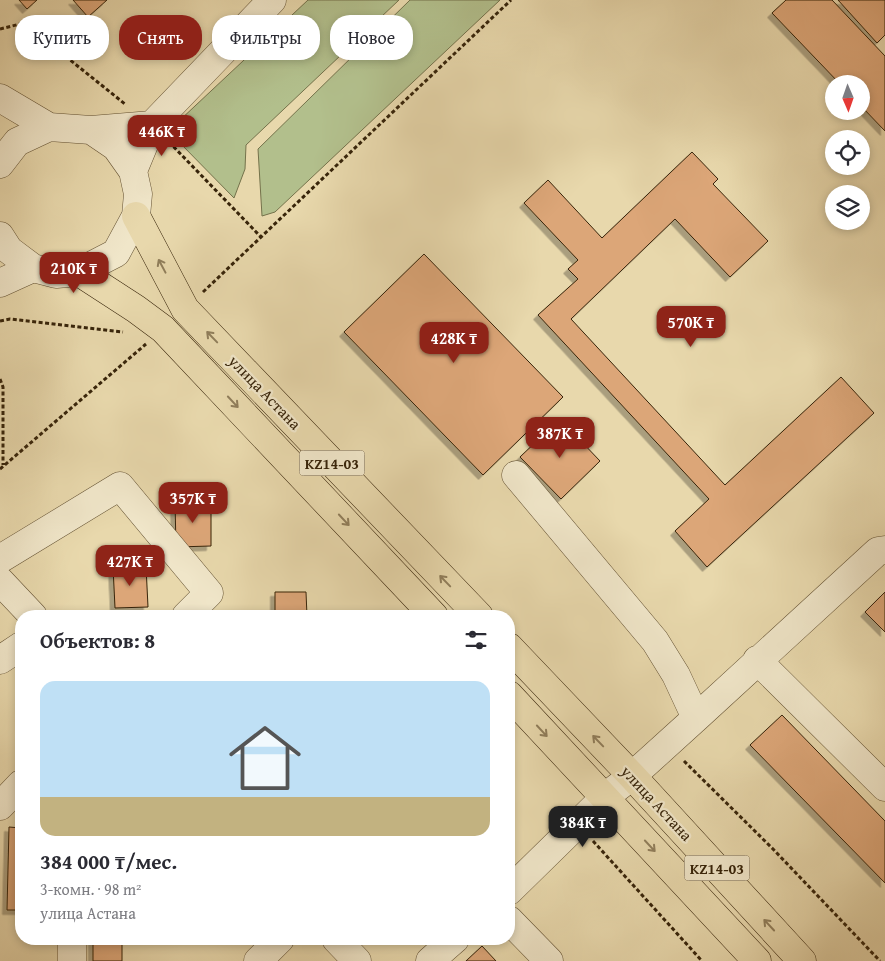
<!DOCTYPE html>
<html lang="ru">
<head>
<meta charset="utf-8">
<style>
	:root { --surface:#fff; --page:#f7f7f7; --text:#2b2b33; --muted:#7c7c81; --accent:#8f2418 }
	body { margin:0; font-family:"Gentium Book Plus",serif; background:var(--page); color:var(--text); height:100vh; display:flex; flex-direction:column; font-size:19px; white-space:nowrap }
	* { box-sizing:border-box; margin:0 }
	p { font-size:16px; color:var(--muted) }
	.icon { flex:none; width:28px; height:28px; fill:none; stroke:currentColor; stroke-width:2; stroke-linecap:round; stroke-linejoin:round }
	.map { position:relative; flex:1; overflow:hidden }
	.details { position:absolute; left:15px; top:610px; width:500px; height:335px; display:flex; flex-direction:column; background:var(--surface); border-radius:20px; box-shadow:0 2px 8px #0003 }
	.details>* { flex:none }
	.guide { position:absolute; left:15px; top:15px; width:500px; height:45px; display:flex; gap:10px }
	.needle { width:32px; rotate:178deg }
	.fabs { position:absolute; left:825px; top:75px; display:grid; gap:10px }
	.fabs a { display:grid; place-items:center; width:45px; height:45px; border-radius:50%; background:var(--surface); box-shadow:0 2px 8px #0003; font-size:25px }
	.price { position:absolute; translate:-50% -42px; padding:0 11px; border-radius:10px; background:var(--accent); color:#fff; font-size:16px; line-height:32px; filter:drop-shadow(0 1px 2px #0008) }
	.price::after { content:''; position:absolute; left:50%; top:30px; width:15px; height:11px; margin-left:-8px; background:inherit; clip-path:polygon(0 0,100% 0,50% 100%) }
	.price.current { background:#222; color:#fff }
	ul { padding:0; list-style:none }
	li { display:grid; align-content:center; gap:10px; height:265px; padding:0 25px }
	li span { display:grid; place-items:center; height:155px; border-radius:15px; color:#555 }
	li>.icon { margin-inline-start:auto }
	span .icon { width:90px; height:90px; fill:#fffc; stroke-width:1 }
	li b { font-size:21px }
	h2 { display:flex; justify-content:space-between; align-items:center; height:60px; padding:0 25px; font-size:21px }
	.pill { padding:0 18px; border-radius:20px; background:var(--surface); box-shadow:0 2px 8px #0003; font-size:18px; line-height:45px }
	.pill.current { background:var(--accent); color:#fff }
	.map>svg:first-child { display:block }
	.green { fill:#b2bf8c; stroke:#74724b }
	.building { fill:#dca678; stroke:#37240a; filter:url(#shadow) }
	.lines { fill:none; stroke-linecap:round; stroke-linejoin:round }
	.minor-casing { stroke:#635132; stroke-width:29 }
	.major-casing { stroke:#37240a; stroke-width:29 }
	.path { stroke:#37240a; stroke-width:3; stroke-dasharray:4 2.5; stroke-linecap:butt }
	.minor { stroke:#f0e6c9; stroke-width:28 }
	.major { stroke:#e8d8ac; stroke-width:28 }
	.oneway { stroke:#907e5b }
	.labels { text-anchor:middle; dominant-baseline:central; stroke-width:4.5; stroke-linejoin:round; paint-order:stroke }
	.shield { fill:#f0e6c9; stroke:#6e5e43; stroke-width:1 }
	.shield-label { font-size:15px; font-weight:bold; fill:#37240a }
	.street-label { font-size:16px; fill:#37240a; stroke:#f0e6c9 }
</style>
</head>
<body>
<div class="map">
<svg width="885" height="961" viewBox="0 0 885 961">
	<defs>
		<filter id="shadow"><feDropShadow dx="-4.5" dy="4.5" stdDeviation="0" flood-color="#0004"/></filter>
	</defs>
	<rect width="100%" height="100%" fill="#e8d8ac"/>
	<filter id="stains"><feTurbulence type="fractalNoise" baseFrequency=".004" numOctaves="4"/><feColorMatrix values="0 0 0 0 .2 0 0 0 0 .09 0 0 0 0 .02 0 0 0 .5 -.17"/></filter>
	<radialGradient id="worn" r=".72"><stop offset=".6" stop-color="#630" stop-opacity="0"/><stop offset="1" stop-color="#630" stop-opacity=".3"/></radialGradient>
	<!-- green -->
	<path class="green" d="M308,0H399L246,145L245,169L234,198L179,142V121Z
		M410,0H500L275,212L262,216L258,149Z"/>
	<!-- building -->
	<path class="building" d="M19,0H37L27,9Z
		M73,0H107L88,17Z
		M786,0H832L885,56V131L861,106V84H840L772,13Z
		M838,0H885V35L877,43Z
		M692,152L718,179L713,184L768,241L730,277L675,219L571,319L725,485L841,377L874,413L707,567L675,531L709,499L538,315L578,279L568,269L578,260L524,203L548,180L602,238Z
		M424,254L563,397L483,475L344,332Z
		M560,419L600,461L561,499L520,457Z
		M211,501V546L176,547L175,502Z
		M146,566L148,607L115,608L113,567Z
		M275,592H306L307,616H275Z
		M885,592V632L865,612Z
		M782,715L885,821V883L750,745Z
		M9,827L21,828V910H7Z
		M93,939H122V961H93Z
		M482,946L496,961H466Z"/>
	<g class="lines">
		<!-- minor casing -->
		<g class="minor-casing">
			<path id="minor" d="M0,98L49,127
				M91,130L152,125
				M0,164L17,142L49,127L91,130L116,147L133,171L138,194L136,216L116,253L79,272L56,274L33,268L9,250L0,236
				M133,171L152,125L272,0
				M0,283L33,268
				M516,475L655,641L676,675L696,718
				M0,559L120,486L209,593L186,616
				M0,581L33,616
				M0,660L21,646
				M757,660L885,787
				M0,806L21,784
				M509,891L605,797L632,776L696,718L878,551L885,550
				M509,920L549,961
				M336,939L357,961
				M72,961V939
				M258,961L280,939
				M430,961L455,939"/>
		</g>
		<!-- major casing -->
		<g class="major-casing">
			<path id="major" d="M136,216L185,309L479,616
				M79,272L136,309L163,329L434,616
				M509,647L632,776L802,961
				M509,695L757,961"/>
		</g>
		<!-- path -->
		<path class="path" d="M0,29L24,23L125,104
			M169,142L261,237
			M203,292L511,0
			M0,321L10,319L123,332
			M0,379L3,387V465
			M0,469L146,344
			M684,761L773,849L880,961
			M593,841L702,961"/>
		<!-- minor -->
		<use href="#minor" class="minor"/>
		<!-- major -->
		<use href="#major" class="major"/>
	</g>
	<!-- one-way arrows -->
	<defs><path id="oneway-shaft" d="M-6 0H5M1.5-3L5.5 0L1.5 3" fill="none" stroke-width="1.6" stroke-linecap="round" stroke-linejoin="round" transform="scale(1.25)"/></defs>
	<g class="oneway">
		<use href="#oneway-shaft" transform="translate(162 266) rotate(-118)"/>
		<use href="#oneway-shaft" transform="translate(212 337) rotate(-134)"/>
		<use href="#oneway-shaft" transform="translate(233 402) rotate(47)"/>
		<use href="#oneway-shaft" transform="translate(344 520) rotate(47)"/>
		<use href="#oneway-shaft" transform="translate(445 581) rotate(-134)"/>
		<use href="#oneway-shaft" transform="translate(542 731) rotate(47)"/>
		<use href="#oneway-shaft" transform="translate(598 741) rotate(-134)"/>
		<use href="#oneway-shaft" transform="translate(650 846) rotate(47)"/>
		<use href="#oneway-shaft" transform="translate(769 925) rotate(-133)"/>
	</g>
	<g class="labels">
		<!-- shield labels -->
		<g class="shield">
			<rect x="299.5" y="450.5" width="65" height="25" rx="4"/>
			<rect x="684.5" y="855.5" width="65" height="25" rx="4"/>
		</g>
		<g class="shield-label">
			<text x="332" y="463">KZ14-03</text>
			<text x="717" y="868">KZ14-03</text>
		</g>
		<!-- street labels -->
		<g class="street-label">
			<text transform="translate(265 392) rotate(46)">улица Астана</text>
			<text transform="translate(657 803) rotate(47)">улица Астана</text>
		</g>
	</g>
	<rect width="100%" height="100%" filter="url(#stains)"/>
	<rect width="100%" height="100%" fill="url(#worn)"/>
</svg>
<div class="fabs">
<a><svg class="needle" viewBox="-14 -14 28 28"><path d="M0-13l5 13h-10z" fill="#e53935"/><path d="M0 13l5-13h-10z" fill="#7c7c81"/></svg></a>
<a><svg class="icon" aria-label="locate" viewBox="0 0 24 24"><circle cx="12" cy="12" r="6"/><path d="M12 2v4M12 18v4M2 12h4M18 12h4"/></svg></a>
<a><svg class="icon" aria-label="layers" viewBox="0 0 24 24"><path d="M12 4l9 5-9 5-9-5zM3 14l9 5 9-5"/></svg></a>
</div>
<b class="price" style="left:162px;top:157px">446K ₸</b>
<b class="price" style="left:74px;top:294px">210K ₸</b>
<b class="price" style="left:691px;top:348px">570K ₸</b>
<b class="price" style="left:454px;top:364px">428K ₸</b>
<b class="price" style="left:560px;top:459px">387K ₸</b>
<b class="price" style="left:193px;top:524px">357K ₸</b>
<b class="price" style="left:130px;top:587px">427K ₸</b>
<b class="price current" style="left:583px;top:848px">384K ₸</b>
<div class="guide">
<a class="pill">Купить</a>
<a class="pill current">Снять</a>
<a class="pill">Фильтры</a>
<a class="pill">Новое</a>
</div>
<section class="details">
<h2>Объектов: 8<svg class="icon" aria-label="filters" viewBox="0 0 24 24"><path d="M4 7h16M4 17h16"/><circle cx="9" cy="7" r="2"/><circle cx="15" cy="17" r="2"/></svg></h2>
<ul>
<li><span style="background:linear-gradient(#bfe0f5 75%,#c2b280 0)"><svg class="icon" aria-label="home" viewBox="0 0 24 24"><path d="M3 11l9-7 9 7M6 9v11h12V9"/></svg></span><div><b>384 000 ₸/мес.</b><p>3-комн. · 98 m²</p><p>улица Астана</p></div></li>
</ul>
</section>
</div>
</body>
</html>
